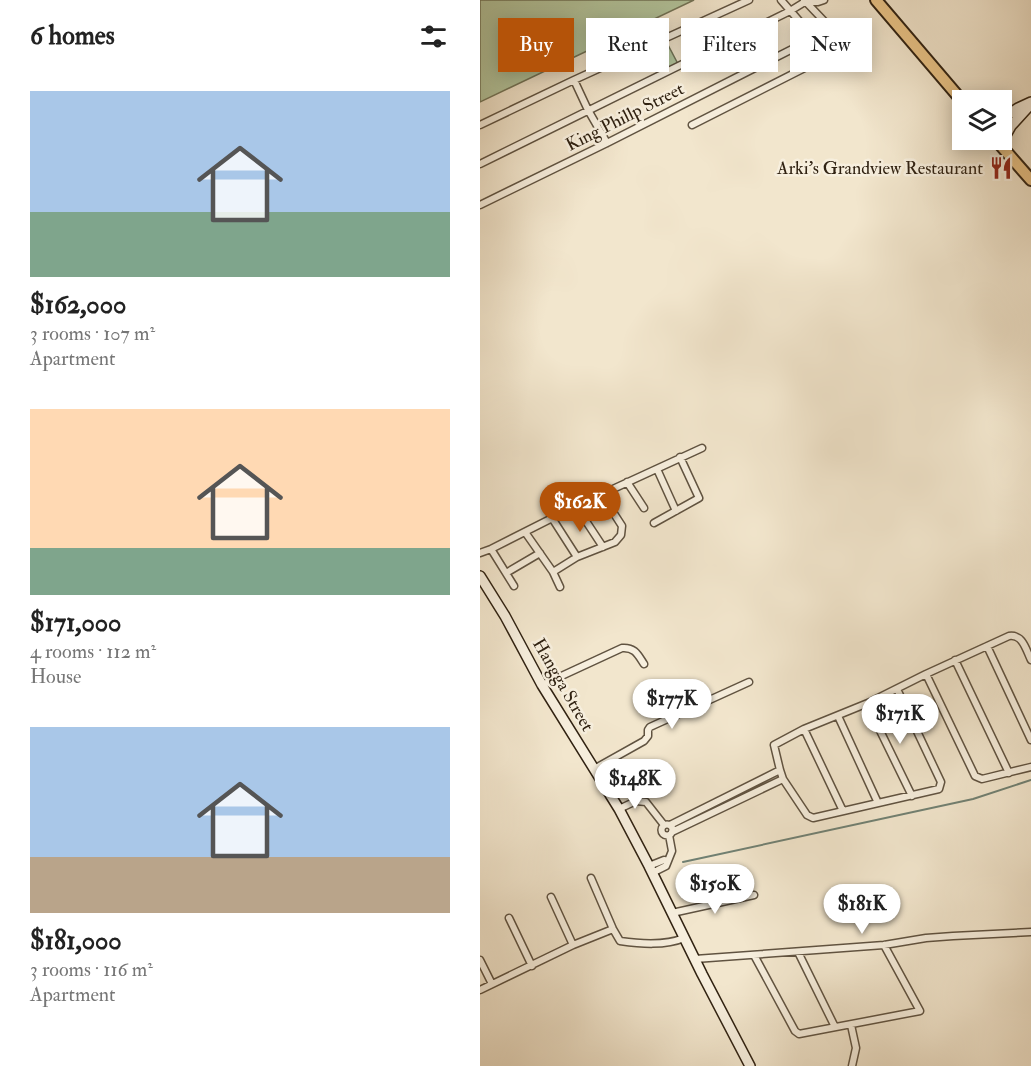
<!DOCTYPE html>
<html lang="en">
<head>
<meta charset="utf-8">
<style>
	:root { --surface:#fff; --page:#f6f6f6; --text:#222; --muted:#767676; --accent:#b45309 }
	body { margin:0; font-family:"IM FELL Double Pica",serif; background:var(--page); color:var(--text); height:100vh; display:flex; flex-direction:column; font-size:22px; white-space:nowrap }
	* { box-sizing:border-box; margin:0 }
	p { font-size:20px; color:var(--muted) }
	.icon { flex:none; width:33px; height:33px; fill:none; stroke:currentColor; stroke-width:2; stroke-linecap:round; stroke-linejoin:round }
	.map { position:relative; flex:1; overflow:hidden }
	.details { display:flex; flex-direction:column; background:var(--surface); width:480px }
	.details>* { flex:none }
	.hud { position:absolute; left:18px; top:18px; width:442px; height:54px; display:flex; gap:12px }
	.controls { position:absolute; left:472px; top:90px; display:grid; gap:12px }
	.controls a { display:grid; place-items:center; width:60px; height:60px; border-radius:0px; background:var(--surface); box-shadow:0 3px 15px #0003; font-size:30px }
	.price { position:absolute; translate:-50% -51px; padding:0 14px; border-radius:21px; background:#fff; color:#222; font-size:20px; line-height:39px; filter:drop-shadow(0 2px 3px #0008) }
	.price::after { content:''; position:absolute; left:50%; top:36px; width:18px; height:14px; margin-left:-9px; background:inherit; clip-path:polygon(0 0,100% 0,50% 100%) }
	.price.on { background:var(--accent); color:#fff }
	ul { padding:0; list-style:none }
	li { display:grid; align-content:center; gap:12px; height:318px; padding:0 30px }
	li span { display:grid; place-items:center; height:186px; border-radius:0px; color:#555 }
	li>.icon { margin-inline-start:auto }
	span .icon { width:108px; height:108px; fill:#fffc; stroke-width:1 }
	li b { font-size:26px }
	h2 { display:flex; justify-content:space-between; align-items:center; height:72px; padding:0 30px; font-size:26px }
	.pill { padding:0 21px; border-radius:0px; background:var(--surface); box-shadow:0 3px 15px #0003; font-size:21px; line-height:54px }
	.pill.on { background:var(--accent); color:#fff }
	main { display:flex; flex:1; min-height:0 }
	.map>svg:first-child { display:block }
	.green { fill:#b3c69e; stroke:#727458; stroke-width:1.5 }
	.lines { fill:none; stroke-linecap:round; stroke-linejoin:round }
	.stream { stroke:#718173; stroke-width:2 }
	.street-casing { stroke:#605341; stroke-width:9 }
	.secondary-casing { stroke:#302212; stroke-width:12 }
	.highway-casing { stroke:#302212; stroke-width:14 }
	.street { stroke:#f7efde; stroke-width:6 }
	.secondary { stroke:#f7efde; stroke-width:9 }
	.highway { stroke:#e9c386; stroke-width:10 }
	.labels { text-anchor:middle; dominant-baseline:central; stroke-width:5; stroke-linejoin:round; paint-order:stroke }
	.street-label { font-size:18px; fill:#302212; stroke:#f7efde }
	.poi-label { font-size:18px; fill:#302212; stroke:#f7efde; text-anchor:end }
</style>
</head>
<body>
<main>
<section class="details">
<h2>6 homes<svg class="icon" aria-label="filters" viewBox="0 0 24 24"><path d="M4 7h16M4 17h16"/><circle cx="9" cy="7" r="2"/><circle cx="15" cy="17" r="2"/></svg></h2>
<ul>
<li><span style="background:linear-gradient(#a9c7e8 65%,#7fa58c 0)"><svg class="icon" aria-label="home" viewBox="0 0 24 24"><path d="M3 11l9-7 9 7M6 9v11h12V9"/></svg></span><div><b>$162,000</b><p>3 rooms · 107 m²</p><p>Apartment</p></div></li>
<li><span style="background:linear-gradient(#ffd9b3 75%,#7fa58c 0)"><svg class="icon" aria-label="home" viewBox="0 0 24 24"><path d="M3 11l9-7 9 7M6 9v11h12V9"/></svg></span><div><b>$171,000</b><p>4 rooms · 112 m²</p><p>House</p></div></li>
<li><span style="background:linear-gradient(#a9c7e8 70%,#b9a48a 0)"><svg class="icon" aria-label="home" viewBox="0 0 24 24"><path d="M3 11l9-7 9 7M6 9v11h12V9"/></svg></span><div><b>$181,000</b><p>3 rooms · 116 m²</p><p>Apartment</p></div></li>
</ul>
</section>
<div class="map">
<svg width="551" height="1066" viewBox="0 0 551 1066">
	<rect width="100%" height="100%" fill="#f2e6cd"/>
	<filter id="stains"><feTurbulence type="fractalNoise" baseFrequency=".00333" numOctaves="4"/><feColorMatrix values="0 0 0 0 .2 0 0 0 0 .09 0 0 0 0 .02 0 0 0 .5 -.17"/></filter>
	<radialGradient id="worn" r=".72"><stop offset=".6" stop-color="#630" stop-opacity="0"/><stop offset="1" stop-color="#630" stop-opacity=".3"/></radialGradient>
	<!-- green -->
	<path class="green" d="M0,0H214L0,102Z
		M187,43L198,64L187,70L176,49Z"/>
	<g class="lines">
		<!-- stream -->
		<path class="stream" d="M203,862L493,799L551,780"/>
		<!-- street casing -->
		<g class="street-casing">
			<path id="street" d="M301,0L342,47
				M326,2H338L344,0
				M94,80L108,110L127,143
				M0,125L94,80L269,0
				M212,125L366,47V44L324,0
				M0,164L310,11L328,0
				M0,205L127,143L334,38
				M177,469L196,511
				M147,482L164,508
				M96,506L123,547
				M72,518L97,557
				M174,523L219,498L200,457
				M45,532L73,572L80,587
				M11,549L34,586
				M0,553L11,549L96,506L222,448
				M73,572L97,557L135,542L141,535L142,526L122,495
				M26,573L60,553
				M507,646L551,740
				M475,660L529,773
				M446,674L495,776L502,779L551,767
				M62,685L142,648C155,647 158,655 164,664
				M417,689L461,782L459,789L333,818L327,815L303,779L300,770L294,745L324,729L388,703L446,674L529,636C543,634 546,650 551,660
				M387,704L432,796
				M358,716L398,803
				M324,729L363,811
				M114,769L164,741L168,736V730L170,727L269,682
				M139,809L156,801L166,802L184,825
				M181.5 830a5.5 5.5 0 1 1 11 0a5.5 5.5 0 1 1-11 0Z
				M190,825L300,770
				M192,832L303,779
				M169,866L184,860L188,861
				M172,873L186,866L192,851L189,835
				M111,878L133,929L140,941C161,944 185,946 204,938
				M71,897L93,945
				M192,913L274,895
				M29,918L52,966
				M318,952L355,1027
				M274,955L315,1031L319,1034L440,1011L404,945
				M215,959L404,945L446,938L473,936L551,932
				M0,960L12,984
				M0,990L93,945L133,929
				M371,1025L376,1048L372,1066"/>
		</g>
		<!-- secondary casing -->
		<g class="secondary-casing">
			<path id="secondary" d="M522,119L538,108L551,102
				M521,144L531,126L551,104
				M0,576L25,616L62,685L139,809L169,866L222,974L270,1066"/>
		</g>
		<!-- highway casing -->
		<g class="highway-casing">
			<path id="highway" d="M396,0L483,102
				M516,140L551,180"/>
		</g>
		<!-- street -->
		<use href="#street" class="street"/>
		<!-- secondary -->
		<use href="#secondary" class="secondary"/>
		<!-- highway -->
		<use href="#highway" class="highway"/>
	</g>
	<!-- icons -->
	<defs>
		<g id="restaurant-bare" transform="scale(1.8)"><path d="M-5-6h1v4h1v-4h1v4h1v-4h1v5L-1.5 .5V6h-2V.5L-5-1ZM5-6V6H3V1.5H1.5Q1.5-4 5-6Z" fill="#8f2418" stroke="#f7efde" stroke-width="2.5" paint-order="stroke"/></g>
	</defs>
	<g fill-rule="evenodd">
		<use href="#restaurant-bare" x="521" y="168"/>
	</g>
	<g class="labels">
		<!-- street labels -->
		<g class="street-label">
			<text transform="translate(145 117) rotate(-27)">King Phillp Street</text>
			<text transform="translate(83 685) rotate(60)">Hangga Street</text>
		</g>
		<!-- poi labels -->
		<g class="poi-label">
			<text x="503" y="168">Arki's Grandview Restaurant</text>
		</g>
	</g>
	<rect width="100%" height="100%" filter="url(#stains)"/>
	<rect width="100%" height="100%" fill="url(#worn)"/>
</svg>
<div class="controls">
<a><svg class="icon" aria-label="layers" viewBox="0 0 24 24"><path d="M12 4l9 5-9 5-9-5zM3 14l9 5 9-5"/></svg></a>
</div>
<b class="price on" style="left:100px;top:533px">$162K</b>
<b class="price" style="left:192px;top:730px">$177K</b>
<b class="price" style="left:420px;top:745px">$171K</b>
<b class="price" style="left:155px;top:810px">$148K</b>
<b class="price" style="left:235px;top:915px">$150K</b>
<b class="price" style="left:382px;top:935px">$181K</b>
<div class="hud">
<a class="pill on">Buy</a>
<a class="pill">Rent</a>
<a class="pill">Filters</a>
<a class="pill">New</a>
</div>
</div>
</main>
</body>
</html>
